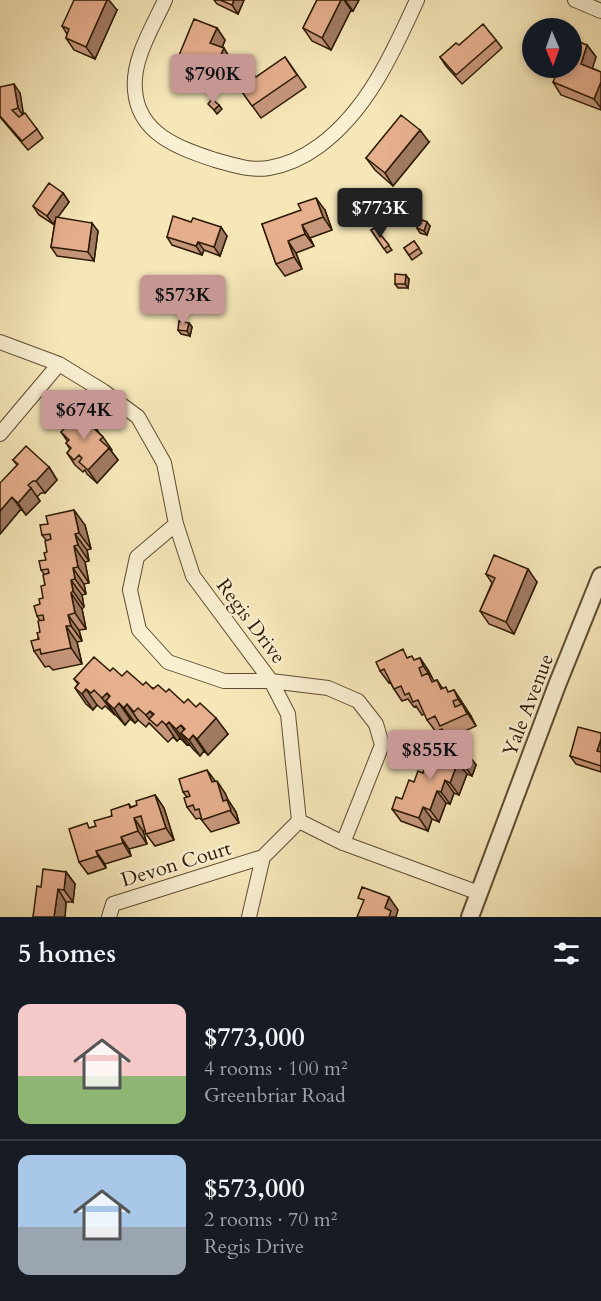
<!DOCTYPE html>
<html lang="en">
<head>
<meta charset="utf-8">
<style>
	:root { --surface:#171b24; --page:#242831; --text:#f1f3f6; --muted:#9ea1a6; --line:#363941; --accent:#c59692 }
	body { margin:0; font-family:Cardo,serif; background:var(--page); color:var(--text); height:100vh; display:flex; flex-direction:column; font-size:22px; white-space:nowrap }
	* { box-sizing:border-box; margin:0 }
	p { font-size:20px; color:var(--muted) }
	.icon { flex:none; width:33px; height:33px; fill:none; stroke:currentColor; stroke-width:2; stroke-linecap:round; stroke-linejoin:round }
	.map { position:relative; height:917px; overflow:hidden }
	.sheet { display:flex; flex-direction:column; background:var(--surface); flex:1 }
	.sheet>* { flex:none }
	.needle { width:39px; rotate:178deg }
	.fabs { position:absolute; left:522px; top:18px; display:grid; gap:12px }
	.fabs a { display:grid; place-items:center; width:60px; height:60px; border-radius:50%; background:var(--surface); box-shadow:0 3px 9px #0003; font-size:30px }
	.price { position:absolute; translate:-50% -51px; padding:0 14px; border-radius:6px; background:var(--accent); color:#111; font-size:20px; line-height:39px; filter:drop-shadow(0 2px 3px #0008) }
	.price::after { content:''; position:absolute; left:50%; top:36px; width:18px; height:14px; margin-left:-9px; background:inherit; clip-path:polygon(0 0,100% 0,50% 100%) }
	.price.current { background:#222; color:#fff }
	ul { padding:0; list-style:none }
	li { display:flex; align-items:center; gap:18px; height:150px; padding:0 18px }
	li+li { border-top:2px solid var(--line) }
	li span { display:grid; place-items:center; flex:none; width:168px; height:120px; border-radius:12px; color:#555 }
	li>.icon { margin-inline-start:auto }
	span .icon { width:72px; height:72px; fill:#fffc; stroke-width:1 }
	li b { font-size:26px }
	h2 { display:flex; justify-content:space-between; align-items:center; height:72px; padding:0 18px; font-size:26px }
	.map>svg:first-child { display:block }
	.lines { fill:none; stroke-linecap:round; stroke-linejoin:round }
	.minor-casing { stroke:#5e4d32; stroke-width:16 }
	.tertiary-casing { stroke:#5e4d32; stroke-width:20 }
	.minor { stroke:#f9efd2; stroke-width:14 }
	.tertiary { stroke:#f9efd2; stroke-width:16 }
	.wall { fill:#c6967a; stroke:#2c1a05; stroke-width:1.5 }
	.shaded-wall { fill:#a17a63; stroke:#2c1a05; stroke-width:1.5 }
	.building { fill:#e6af8e; stroke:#2c1a05; stroke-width:1.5 }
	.labels { text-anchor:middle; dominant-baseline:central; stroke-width:4.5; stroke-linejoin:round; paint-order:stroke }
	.street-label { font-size:20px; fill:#2c1a05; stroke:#f9efd2 }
</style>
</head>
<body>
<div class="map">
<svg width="601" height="917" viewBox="0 0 601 917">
	<rect width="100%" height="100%" fill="#f6e7b9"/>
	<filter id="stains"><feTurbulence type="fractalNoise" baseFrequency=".00333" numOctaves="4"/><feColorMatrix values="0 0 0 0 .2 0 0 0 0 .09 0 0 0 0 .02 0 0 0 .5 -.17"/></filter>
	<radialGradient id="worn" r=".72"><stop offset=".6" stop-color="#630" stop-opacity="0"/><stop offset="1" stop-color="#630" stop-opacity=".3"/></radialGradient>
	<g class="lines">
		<!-- minor casing -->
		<g class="minor-casing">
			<path id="minor" d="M165,0C153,27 132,59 135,90C138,134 179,148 215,160C233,165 250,171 269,168C286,165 304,157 319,146C367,111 393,53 417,0
				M575,0L601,11
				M0,342L59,364L103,391L138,417L164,463L176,524L193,576L271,681L288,714L299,821L343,843L479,893
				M0,434L59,364
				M176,524L137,557L130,590L139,630L168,662L224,681H271L328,688L358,701L376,724L382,745L343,843
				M109,917L113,904L263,857L299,821
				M249,917L263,857"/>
		</g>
		<!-- tertiary casing -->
		<g class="tertiary-casing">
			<path id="tertiary" d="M470,917L557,685L601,576"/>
		</g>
		<!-- minor -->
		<use href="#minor" class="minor"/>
		<!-- tertiary -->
		<use href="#tertiary" class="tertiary"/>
	</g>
	<!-- wall -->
	<path class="wall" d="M214,0H244L238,14L217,4Z
		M317,0H359L353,11L351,10L331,50L312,41L303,28Z
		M117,10L95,59L74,50L66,38L67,34L62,26Z
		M217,28L225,40L222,48L232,61L226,76L213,70L205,87L183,78L175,65Z
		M496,40L502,48L462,84L446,66L440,57Z
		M587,45L596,57L592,68L601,72V110L561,95L553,82Z
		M285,57L306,87L261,118L235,82L256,77Z
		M0,87L20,93L23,114L37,129L43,138L28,150L0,117Z
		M429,142L393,186L375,170L366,158Z
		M63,193L69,202L57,218L98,231L94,261L57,256L51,247L55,221L53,224L39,215L33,206Z
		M325,210L332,230L310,238L314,246L296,253L302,269L285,276L276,264L262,224Z
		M191,222L227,236L220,256L204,250L202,255L172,245L167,237Z
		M430,226L427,235L420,233L417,228Z
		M375,228L392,250L387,253L371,230Z
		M414,241L422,253L412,260L404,248Z
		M409,279L408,288H398L395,284Z
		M189,323L192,327L190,336L181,334L178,330Z
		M89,418L98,431H97L103,437L112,450L111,451L118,460L97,483L87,474L85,470L83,472L75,465L67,453L70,449L66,443L68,442L61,432Z
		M13,460L49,467L57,480L45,493H41L37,497L40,501L26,515L21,509L0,534L17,465Z
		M85,525L91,549L87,550L89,561L85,562L89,583L84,584L86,594L82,595L84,607L82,609L86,629L79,630L82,641L77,642L82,664L53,670L49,666L45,667L34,651L40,632V621L37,616L43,598L45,585L44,574L41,570L46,560L47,552L46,540L42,535Z
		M486,574L537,582L514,634L489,624L480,611L492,583Z
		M409,657L415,660L420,658L428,670L434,681L437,680L443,689L449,692L454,690L471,716L476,726L448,739L442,729L436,732L427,720L425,714L422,715L416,706L414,707L408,699L402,701L394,689L390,682L389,683L380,671Z
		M110,671L122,676L143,685L166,692L184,703L228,734L208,755L204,751L200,756L193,749L189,744L187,745L180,738L177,741L173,737L168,742L149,723L146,727L138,720L135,723L130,719L125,725L114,713V714L105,706L102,709L97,705L93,710L86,704L75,688L78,684L74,679Z
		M601,733V772L576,764L570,756Z
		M467,753L476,765L472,776L467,774L459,795L454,793L450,804L446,803L439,822L432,819L428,831L401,821L392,809L402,799L414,782L423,773L435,754Z
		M215,781L225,793L228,800L236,812L239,823L211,832L200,818L196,819L187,807V797L183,792Z
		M155,795L164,808L174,840L155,846L146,834L145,830L143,831L147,844L129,849L131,856L105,864L106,868L88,874L79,862L90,828L96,826L129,804L131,807L137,805Z
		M66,872L75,884L73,902H66L65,917H33L41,887Z"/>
	<!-- shaded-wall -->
	<path class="shaded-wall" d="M107,0H109L117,10L95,59L86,47Z
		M234,0H244L238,14L232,5Z
		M341,0H344L351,10L331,50L322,38Z
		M345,0H359L353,11Z
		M217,28L225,40L219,55L210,43Z
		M587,45L596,57L590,76L581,64Z
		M224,48L232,61L226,76L217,63Z
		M204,58L213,70L205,87L197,75Z
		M601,82V108L594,99Z
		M14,84L20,93L24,117L18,108Z
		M219,105L222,109L217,114L214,110Z
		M420,130L429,142L393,186L385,173Z
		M63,193L69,202L53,224L47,216Z
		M316,198L325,210L332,230L323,217Z
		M427,222L430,226L427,235L424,231Z
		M92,223L98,231L94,261L88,252Z
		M302,225L310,238L314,246L305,234Z
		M221,227L227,236L220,256L214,247Z
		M288,241L296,253L302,269L294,257Z
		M198,242L204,250L202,255L196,246Z
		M406,275L409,279L408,288L405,284Z
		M189,323L192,327L190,336L187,331Z
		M109,448L118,460L97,483L88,470Z
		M49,467L57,480L45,493L36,481Z
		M31,488L40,501L26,515L18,503Z
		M12,497L21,509L0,534V511Z
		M74,510L85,525L91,549L79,533Z
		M75,534L87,550L89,561L78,545Z
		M74,546L85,562L89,583L78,567Z
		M73,568L84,584L86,594L75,579Z
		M528,569L537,582L514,634L506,622Z
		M71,580L82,595L84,607L73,591Z
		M71,593L82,609L86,629L75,613Z
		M68,615L79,630L82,641L71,626Z
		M66,626L77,642L82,664L71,648Z
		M420,658L428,670L432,678L423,666Z
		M86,689L97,705L93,710L82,694Z
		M454,690L471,716L476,726L458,699Z
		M107,693L116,706L119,703L130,719L125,725L114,709L106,701L114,713V714L102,698Z
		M127,704L138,720L135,723L124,708Z
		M150,711L159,724L149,719L146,715Z
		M216,718L228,734L208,755L197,739Z
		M169,722L180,738L177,741L166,725Z
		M181,725L190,739L193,735L204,751L200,756L189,740L181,733L189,744L187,745L176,729Z
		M601,739V756L597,751Z
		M467,753L476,765L472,776L463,764Z
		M458,762L467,774L459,795L450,783Z
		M207,770L216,782H212Z
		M445,780L454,793L450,804L441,792Z
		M217,781L225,793L228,800L236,812L239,823L223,801Z
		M437,791L446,803L439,822L430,810Z
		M155,795L164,808L174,840L166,828Z
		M423,807L432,819L428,831L419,818Z
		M134,818L143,831L147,844L138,831Z
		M121,837L129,849L131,856L123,843Z
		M96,851L105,864L106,868L98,856Z
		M66,872L75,884L73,902L64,890Z
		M58,889L66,902L65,917H54Z
		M389,897L398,910L396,917H389L385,908Z"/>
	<!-- building -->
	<path class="building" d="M74,0H107L86,47L66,38L69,29L62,26Z
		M220,0H234L232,5Z
		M317,0H341L322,38L303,28Z
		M194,19L217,28L210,43L224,48L217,63L204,58L197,75L175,65Z
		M483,24L496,40L456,75L440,57L456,43L459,45Z
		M572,39L587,45L581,64L601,72V82L594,99L553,82L559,68H572Z
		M285,57L297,75L252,106L235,82L251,71L256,77Z
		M14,84L18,108L12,110L19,117L25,113L37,129L22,141L0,116V87Z
		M212,99L219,105L214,110L208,104Z
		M401,115L420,130L385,173L366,158Z
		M49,183L63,193L47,216L33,206Z
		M316,198L323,217L302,225L305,234L288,241L294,257L276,264L262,224L301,210L298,204Z
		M173,216L191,222L193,218L221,227L214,247L198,242L196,246L167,237Z
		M56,217L92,223L88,252L51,247Z
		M420,219L427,222L424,231L417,228Z
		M375,228L389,245L384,249L371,230Z
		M414,241L419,248L409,255L404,248Z
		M395,274L406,275L405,284H395Z
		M179,321L189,323L187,331L178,330Z
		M81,411L89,418L86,421L103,437L100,440L109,448L88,470L79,462L82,458L79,455L74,460L67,453L71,448L66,443L69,440L61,432Z
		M26,446L49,467L36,481H33L28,485L31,488L18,503L12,497L0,511V483L18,464L13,460Z
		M74,510L79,533L75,534L78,545L74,546L78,567L73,568L75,579L71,580L73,591L71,593L75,613L68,615L71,626H66L71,648L41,654L40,649L34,651L31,641L39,639L37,633L40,632L38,621L44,620L43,615L37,616L34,606L40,604L39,599L43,598L41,586L45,585L43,575L49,573L48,569L41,570L39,561L46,560L44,553L47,552L45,541L51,539L50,534L42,535L40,525L48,524L46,516Z
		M494,555L528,569L506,622L480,611L495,578L486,574Z
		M403,649L407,658L412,656L414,660L420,658L423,666L419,668L422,676L428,673L432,682L437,680L441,689L446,687L448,692L454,690L458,699L453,701L455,707L462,704L467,714L440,726L435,716L427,720L418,700L413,702L409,693L405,695L401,686L394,689L384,669L380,671L376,662Z
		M94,657L110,671L113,668L122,676L127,671L143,685L146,682L153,689L158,685L166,692L169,689L184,703L188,699L196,707L200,703L216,718L197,739L193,735L189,740L181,733L185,729L181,725L176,729L169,722L166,725L162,721L157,726L149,719L154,714L150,711L146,715L138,708L134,712L127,704L124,708L119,703L114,709L106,701L110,696L107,693L102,698L94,690L91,693L86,689L82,694L75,688L79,683L74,679Z
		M578,727L601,733V739L597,751L601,752V766L570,756Z
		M439,743L467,753L463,764L458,762L450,783L445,780L441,792L437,791L430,810L423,807L419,818L392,809L396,797L402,799L409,780L414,782L418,771L423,773L430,752L435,754Z
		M207,770L212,782L217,781L223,801L227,800L231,810L202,820L199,809L195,810L193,805L187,807L184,798L190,796L188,791L183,792L179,779Z
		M155,795L166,828L146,834L141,816L134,818L138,831L121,837L123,843L96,851L98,856L79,862L69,829L87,823L89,828L96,826L94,821L112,816L111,810L129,804L130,808L137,805L136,801Z
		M43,869L66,872L64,890L58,889L54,917H33L37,886L41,887Z
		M362,887L389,897L385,908L391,911L389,917H357L364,900L358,898Z"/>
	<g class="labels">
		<!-- street labels -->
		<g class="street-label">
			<text transform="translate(251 621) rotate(53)">Regis Drive</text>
			<text transform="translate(528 705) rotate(-69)">Yale Avenue</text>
			<text transform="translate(176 864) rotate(-17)">Devon Court</text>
		</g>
	</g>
	<rect width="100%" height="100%" filter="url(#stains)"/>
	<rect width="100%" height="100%" fill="url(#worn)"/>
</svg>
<div class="fabs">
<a><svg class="needle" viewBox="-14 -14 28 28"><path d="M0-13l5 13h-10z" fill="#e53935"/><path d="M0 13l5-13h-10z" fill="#9ea1a6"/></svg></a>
</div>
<b class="price" style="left:213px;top:105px">$790K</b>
<b class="price current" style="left:380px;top:239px">$773K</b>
<b class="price" style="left:183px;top:326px">$573K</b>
<b class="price" style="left:84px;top:441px">$674K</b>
<b class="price" style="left:430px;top:781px">$855K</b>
</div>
<section class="sheet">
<h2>5 homes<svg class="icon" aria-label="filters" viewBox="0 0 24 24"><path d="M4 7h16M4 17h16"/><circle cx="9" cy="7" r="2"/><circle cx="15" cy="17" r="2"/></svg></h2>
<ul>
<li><span style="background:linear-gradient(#f6c9c9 60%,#8fb573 0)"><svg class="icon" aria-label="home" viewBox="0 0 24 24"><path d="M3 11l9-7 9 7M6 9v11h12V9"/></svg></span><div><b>$773,000</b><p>4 rooms · 100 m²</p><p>Greenbriar Road</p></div></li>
<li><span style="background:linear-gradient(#a9c7e8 60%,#9aa5b1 0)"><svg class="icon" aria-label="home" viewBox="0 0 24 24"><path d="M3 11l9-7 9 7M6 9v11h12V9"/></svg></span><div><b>$573,000</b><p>2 rooms · 70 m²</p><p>Regis Drive</p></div></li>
</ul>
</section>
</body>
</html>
